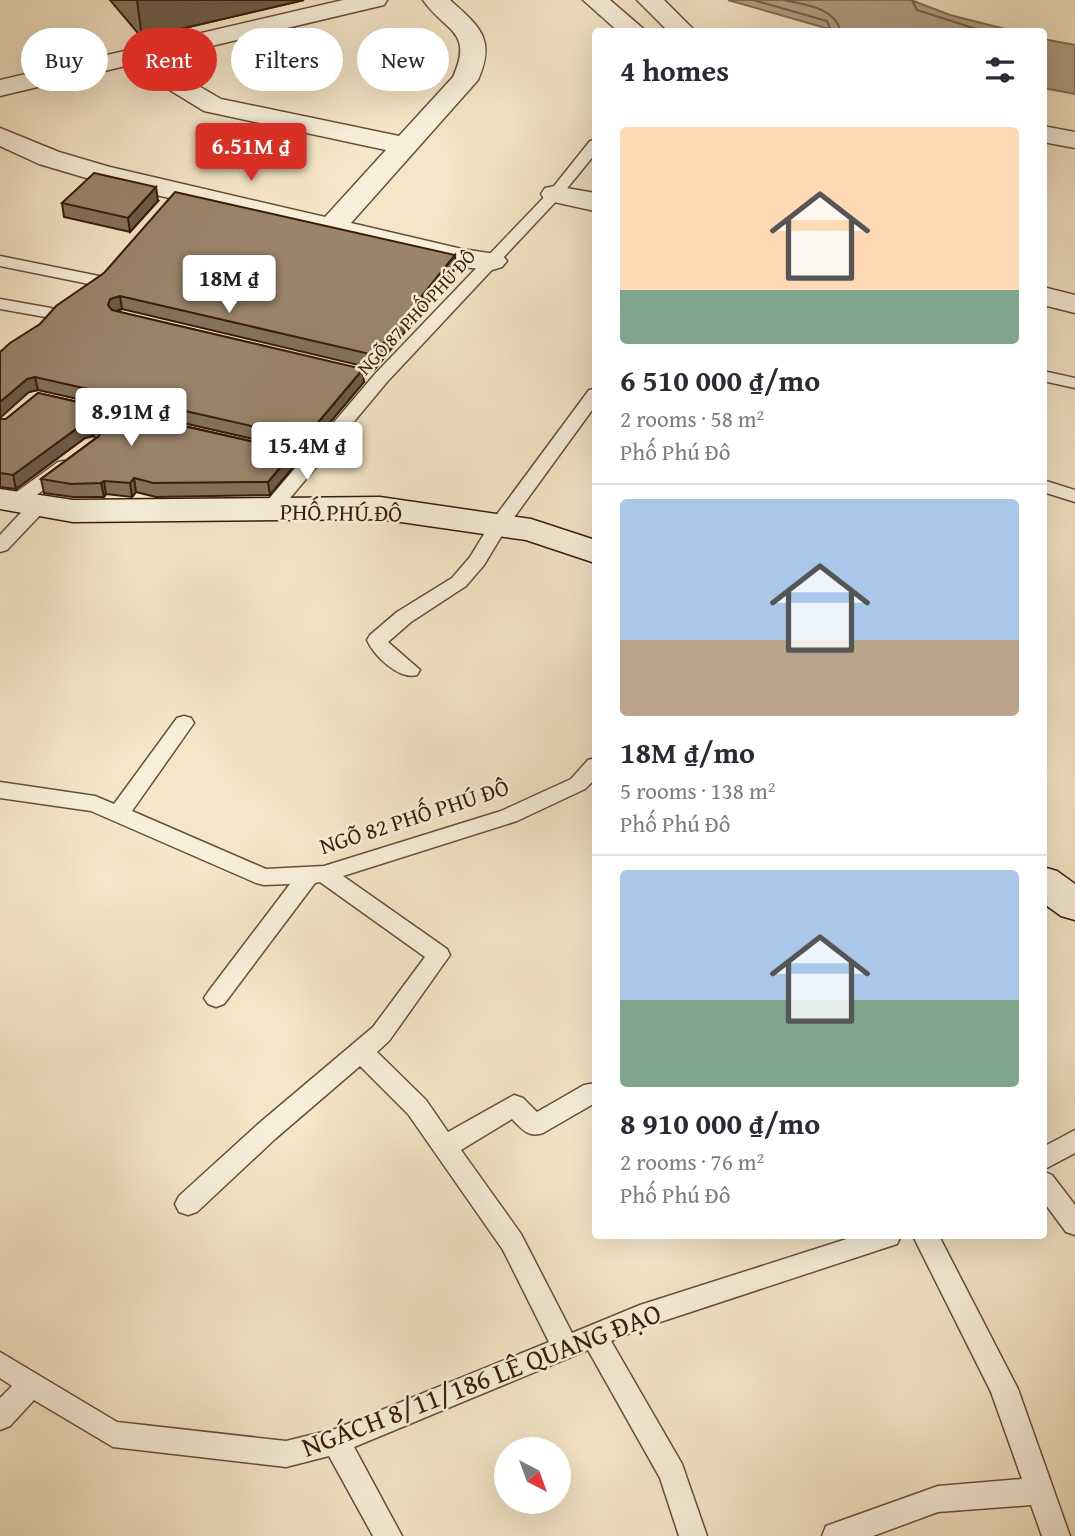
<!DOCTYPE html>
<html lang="en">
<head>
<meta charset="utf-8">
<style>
	:root { --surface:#fff; --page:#f2f2f3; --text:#2b2b33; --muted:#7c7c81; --line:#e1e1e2; --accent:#d93025 }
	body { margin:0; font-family:"Gentium Book Plus",serif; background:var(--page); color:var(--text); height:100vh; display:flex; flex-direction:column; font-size:26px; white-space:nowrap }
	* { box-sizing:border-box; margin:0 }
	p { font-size:23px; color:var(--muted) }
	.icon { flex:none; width:38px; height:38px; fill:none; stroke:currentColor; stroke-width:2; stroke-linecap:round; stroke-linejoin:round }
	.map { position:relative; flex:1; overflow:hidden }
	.panel { position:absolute; left:592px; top:28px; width:455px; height:1211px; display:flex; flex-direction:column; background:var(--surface); border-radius:7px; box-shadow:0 7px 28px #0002 }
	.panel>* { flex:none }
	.top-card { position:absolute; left:21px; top:28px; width:466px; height:63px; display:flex; gap:14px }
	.needle { width:46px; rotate:139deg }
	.tools { position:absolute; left:494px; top:1437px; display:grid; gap:14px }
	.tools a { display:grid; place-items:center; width:77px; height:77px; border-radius:50%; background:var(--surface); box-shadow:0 7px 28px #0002; font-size:35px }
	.price { position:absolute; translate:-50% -60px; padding:0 16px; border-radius:7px; background:#fff; color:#222; font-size:23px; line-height:46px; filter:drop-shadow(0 2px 4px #0008) }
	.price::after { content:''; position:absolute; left:50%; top:42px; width:21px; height:16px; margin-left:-10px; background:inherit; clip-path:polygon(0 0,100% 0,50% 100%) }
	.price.selected { background:var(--accent); color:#fff }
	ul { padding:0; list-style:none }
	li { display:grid; align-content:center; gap:14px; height:371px; padding:0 28px }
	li+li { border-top:2px solid var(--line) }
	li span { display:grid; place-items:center; height:217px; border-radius:7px; color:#555 }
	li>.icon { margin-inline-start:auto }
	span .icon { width:126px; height:126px; fill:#fffc; stroke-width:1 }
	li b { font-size:30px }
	h2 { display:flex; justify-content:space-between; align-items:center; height:84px; padding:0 28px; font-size:30px }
	.pill { padding:0 24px; border-radius:32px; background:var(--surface); box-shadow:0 7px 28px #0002; font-size:24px; line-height:63px }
	.pill.selected { background:var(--accent); color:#fff }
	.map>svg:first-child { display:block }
	.water { fill:#b5a186; stroke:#836c53; stroke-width:2 }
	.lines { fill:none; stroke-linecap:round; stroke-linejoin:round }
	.shore { stroke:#765e46; stroke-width:2 }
	.lane-casing { stroke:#674e37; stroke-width:3 }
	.street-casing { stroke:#674e37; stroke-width:3 }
	.secondary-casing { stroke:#381c07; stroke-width:3 }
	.lane { fill:#f8efdb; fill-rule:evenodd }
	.street { fill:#f8efdb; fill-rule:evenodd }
	.secondary { fill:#f8efdb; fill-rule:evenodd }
	.wall { fill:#84725c; stroke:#381c07; stroke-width:2 }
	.shaded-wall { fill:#6c5d4b; stroke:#381c07; stroke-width:2 }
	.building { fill:#9a856b; stroke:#381c07; stroke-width:2 }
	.labels { text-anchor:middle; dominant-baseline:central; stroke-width:5; stroke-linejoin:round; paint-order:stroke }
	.far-street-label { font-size:19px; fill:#381c07; stroke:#f8efdb }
	.street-label { font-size:23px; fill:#381c07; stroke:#f8efdb }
	.near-street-label { font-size:28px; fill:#381c07; stroke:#f8efdb }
</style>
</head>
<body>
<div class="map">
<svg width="1075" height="1536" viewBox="0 0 1075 1536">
	<rect width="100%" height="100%" fill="#f5e6c7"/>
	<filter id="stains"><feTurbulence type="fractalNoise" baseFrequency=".00286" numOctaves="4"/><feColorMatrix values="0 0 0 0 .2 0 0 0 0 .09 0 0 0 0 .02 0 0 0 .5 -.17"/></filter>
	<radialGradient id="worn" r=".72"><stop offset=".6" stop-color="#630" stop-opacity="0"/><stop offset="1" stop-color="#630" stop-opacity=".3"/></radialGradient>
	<!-- water -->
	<path class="water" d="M728,0H911L950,15L1013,31H836Z
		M1043,39L1075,45V94L1043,88Z"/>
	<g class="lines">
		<!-- shore -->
		<path class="shore" d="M753,0L827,21L832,32
			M784,0C805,5 835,7 841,32
			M912,0L917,10L986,32"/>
		<!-- lane casing -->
		<g class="lane-casing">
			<path id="lane" d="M595,140V154L560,197L387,382L276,515H262L260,511L262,507L375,374L550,191L590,141Z
				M0,256L99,276L107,281L99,286L0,266Z
				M0,299L51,308L59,313L51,318L0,309Z
				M1043,371L1075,378V388L1043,381Z
				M595,389V406L507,527L484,565L466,586L411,622L388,642L420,670L417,675C399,680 374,656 367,640L370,635L397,612L452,578L470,557L492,521L589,390Z
				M64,461L70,462L73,466L70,470L22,506H8L6,502L8,498L58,462Z
				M1043,480L1075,490V502L1043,492Z
				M37,501L44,503L46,507L44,511L7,550L0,552V535L30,503Z
				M184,716L191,718L194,723L132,811L266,869L324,866L501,811L571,779L588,760L595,758V779L585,789L517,821L343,876L447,949L450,955L389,1041L377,1052L426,1100L448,1132L514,1095L523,1098L537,1112L584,1085L595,1083V1103L543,1133C528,1138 522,1129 512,1119L461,1150L521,1234L572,1333L640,1305L856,1236H901L897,1244L645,1327L611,1341L682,1464L707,1536H679L660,1478L588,1350L354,1447L402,1536H373L329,1456L286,1467L113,1447L34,1400L10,1426L0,1430V1398L12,1386L0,1378V1352L117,1422L286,1441L335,1429L549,1342L503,1250L408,1114L360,1066L275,1139L197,1212L188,1215L179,1212L175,1204L179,1196L257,1125L373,1027L425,957L320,882L315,883L224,1004L216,1007L208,1004L204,998L208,992L290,884L264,885L256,883L91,811L0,798V782L95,796L114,804L177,718Z
				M1075,1130V1153L1043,1170V1147Z
				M1043,1171L1052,1175L1075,1205V1235L1066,1232L1043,1201Z
				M913,1236H939L1018,1389L1070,1536H1042L1031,1505L938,1512L873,1536H822L826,1526L938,1486L1022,1479L991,1392Z"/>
		</g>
		<!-- street casing -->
		<g class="street-casing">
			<path id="street" d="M343,0H387L384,5L165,57L195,84L221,99L399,136L453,77C474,30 445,32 423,0H450C480,27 496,39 478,80L351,223L462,249L502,255L507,261L502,267L492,270L462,267L93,180L39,164L0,146V128L59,152L110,167L325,217L386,150L204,111L168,89L142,62L0,96V80Z
				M583,0H610L647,32H619Z
				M637,0H664L696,32H669Z
				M1043,126L1075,132V148L1043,142Z
				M555,186L595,193V211L545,200L541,194L545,188Z
				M1043,287L1075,295V313L1043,305Z"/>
		</g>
		<!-- secondary casing -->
		<g class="secondary-casing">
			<path id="secondary" d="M0,489L73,500L380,497L531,519L595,540V563L526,540L380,519L73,522L0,509Z
				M1043,867L1057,871L1075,884V920L1061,916L1043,903Z"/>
		</g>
		<!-- lane -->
		<use href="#lane" class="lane"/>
		<!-- street -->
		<use href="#street" class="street"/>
		<!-- secondary -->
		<use href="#secondary" class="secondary"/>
	</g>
	<!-- wall -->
	<path class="wall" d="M110,0H304L142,38Z
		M158,201L130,232L64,217L62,203Z
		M456,268L375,369L122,309L116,311L364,382L306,451L38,390L29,392L40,324L104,273Z
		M38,393L294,451L295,465L270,495L156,497L136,492L132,497L106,494L104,497H73L44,493L41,479L96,438L93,436L85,438L16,489L0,487V419H6Z"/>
	<!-- shaded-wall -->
	<path class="shaded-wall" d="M137,0H304L142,38Z
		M156,187L158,201L130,232L128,218Z
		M455,255L456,268L375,369L374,355Z
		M120,296L122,309L113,312L108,305L110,299Z
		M363,369L364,382L306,451L305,438Z
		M35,377L38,390L29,392L0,418V402L27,379Z
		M91,423L93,436L85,438L16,489L13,475L83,424Z
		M294,451L295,465L270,495L268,482Z
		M134,478L136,492L132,497L130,483Z
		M104,481L106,494L104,497L101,483Z"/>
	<!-- building -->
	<path class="building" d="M94,173L156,187L128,218L62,203Z
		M175,192L455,255L374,355L120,296L110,299L108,305L112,310L363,369L305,438L35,377L27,379L0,402V352L10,343L40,324L56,306L104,273Z
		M38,393L294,451L268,482L153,483L134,478L130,483L104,481L101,483L71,484L41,479L99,436L102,429L91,423L83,424L13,475L0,473V419H6Z"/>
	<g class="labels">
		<!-- far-street labels -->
		<g class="far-street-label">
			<text transform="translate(416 312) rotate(-47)">NGÕ 87 PHỐ PHÚ ĐÔ</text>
		</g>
		<!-- street labels -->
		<g class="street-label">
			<text transform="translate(341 512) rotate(1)">PHỐ PHÚ ĐÔ</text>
			<text transform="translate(414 816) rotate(-18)">NGÕ 82 PHỐ PHÚ ĐÔ</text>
		</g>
		<!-- near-street labels -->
		<g class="near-street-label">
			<text transform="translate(481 1379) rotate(-21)">NGÁCH 8/11/186 LÊ QUANG ĐẠO</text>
		</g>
	</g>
	<rect width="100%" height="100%" filter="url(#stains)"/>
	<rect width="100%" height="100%" fill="url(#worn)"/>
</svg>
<div class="tools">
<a><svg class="needle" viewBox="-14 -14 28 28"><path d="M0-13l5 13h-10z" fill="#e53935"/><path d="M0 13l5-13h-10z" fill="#7c7c81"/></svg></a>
</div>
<b class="price selected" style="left:251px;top:183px">6.51M ₫</b>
<b class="price" style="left:229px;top:315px">18M ₫</b>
<b class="price" style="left:131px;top:448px">8.91M ₫</b>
<b class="price" style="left:307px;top:482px">15.4M ₫</b>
<div class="top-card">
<a class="pill">Buy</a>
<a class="pill selected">Rent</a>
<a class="pill">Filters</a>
<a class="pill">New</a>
</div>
<section class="panel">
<h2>4 homes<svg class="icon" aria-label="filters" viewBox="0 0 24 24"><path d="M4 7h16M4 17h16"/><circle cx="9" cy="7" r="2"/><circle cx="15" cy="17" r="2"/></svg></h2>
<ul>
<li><span style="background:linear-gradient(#ffd9b3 75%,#7fa58c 0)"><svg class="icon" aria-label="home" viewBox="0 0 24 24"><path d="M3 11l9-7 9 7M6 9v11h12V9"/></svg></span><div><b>6 510 000 ₫/mo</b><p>2 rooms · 58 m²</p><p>Phố Phú Đô</p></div></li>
<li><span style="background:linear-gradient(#a9c7e8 65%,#b9a48a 0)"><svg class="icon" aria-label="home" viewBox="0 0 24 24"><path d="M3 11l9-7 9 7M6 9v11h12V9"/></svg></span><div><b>18M ₫/mo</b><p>5 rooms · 138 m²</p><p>Phố Phú Đô</p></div></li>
<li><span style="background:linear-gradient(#a9c7e8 60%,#7fa58c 0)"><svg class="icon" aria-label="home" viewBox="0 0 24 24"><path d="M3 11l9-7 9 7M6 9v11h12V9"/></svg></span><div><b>8 910 000 ₫/mo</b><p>2 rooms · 76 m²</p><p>Phố Phú Đô</p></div></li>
</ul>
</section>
</div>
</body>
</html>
